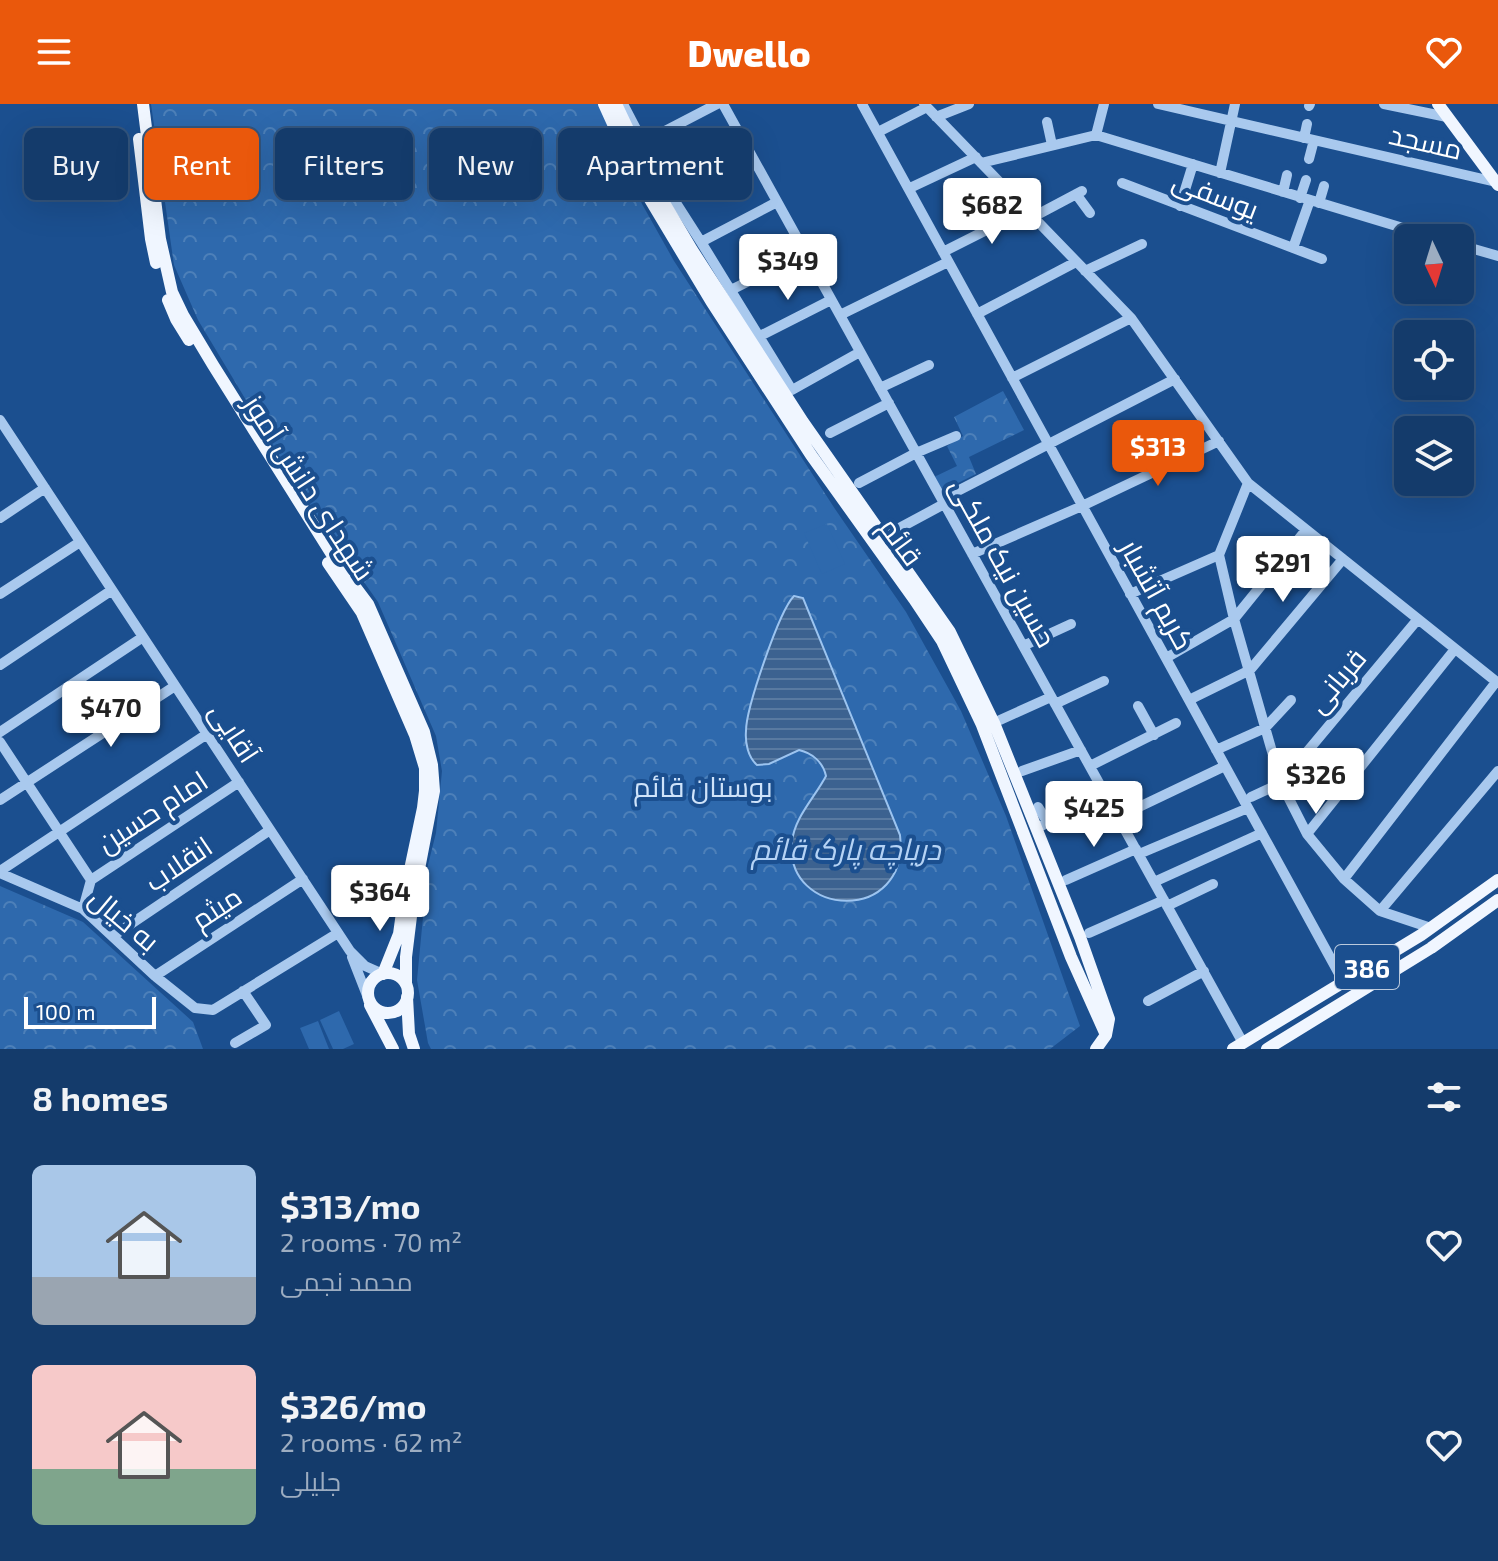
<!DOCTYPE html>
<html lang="en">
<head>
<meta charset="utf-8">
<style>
	:root { --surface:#143b6b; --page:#214673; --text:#f1f3f6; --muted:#9dadc1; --line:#33557e; --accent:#ea580c }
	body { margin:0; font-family:"Exo 2",Cairo,sans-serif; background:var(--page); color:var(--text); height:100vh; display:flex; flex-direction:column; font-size:30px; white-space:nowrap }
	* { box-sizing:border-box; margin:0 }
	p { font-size:26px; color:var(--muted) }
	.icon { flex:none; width:44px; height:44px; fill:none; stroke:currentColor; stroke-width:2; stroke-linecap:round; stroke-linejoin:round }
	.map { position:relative; height:945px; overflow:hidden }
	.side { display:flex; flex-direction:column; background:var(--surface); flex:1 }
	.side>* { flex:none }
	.banner { position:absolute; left:24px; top:24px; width:800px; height:72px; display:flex; gap:16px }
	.needle { width:52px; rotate:176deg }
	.fabs { position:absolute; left:1394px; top:120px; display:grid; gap:16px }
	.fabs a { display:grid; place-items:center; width:80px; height:80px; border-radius:12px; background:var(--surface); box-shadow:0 8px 32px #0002,0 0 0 2px var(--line); font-size:40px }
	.scale { position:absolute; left:24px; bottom:20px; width:132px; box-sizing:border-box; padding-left:8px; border:4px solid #fff; border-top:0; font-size:22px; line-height:28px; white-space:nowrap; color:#fff; -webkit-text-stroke:6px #1b4f8f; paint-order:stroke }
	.price { position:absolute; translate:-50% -68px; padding:0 18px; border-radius:8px; background:#fff; color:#222; font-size:26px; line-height:52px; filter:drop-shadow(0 2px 4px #0008) }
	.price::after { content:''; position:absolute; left:50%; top:48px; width:24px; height:18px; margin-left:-12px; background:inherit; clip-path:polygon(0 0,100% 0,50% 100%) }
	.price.selected { background:var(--accent); color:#fff }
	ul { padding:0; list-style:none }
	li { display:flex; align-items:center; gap:24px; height:200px; padding:0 32px }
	li span { display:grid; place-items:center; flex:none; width:224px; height:160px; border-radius:12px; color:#555 }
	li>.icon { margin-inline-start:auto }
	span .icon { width:96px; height:96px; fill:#fffc; stroke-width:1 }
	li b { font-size:34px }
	h2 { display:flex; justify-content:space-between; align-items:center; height:96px; padding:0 32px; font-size:34px }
	.tag { padding:0 28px; border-radius:12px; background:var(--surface); box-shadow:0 8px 32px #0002,0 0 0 2px var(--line); font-size:28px; line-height:72px }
	.tag.selected { background:var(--accent); color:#fff }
	header { display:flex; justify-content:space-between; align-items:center; height:104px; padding:0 32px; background:var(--accent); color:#fff; font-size:36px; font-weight:800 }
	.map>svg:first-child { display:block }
	.park { fill:url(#park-crowns) }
	.pitch { fill:#2e69ad }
	.water { fill:url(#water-rules); stroke:#9cc4f0; stroke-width:2 }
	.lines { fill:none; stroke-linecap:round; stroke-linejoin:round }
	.minor { stroke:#a9c9ee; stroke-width:10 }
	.major { stroke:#f0f6ff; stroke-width:12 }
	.labels { text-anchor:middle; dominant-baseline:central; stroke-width:8; stroke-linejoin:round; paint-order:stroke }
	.shield { fill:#1b4f8f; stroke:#bbcadd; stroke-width:2 }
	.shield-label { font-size:26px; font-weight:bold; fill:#fff }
	.street-label { font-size:28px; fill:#fff; stroke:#1b4f8f }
	.park-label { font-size:28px; fill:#cfe3fa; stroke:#1b4f8f }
	.water-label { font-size:30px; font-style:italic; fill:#b5d3f5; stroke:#1b4f8f }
</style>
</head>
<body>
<header><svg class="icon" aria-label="menu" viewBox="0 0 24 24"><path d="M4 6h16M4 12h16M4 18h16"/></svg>Dwello<svg class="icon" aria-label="heart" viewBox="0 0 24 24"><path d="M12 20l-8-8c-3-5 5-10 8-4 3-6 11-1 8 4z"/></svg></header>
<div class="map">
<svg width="1498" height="945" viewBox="0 0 1498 945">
	<defs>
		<pattern id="park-crowns" width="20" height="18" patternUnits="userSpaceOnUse" patternTransform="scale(2)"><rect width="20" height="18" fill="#2e69ad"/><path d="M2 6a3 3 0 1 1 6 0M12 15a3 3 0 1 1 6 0" fill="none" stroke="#4d80b9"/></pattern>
		<pattern id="water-rules" width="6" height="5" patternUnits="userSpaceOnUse" patternTransform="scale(2)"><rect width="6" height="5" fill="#3c6290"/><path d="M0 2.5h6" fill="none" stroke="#597aa1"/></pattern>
	</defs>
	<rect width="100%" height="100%" fill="#1b4f8f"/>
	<!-- park -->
	<path class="park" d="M151,0H600L642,100L674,157L835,405L906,508L961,607L1006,712L1080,922L1050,945H431L428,939L417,876L428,761L436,729L442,667L436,632L378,498L303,391L198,216L174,161Z
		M1003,287L1024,326L969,353L976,370L940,388L932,374L957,362L947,342L963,332L954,313Z
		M0,782L83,818L193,918L203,945H0Z"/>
	<!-- pitch -->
	<path class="pitch" d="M827,420L845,460L822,470L804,429Z
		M339,907L354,940L343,945H333L320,916Z
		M318,917L329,945H309L300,924Z"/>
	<!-- water -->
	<path class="water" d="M794,492L803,494L900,731C910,821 784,814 792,738C794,714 815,693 826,672C823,658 812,649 799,646L769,660L757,661C748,653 745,639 746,627C746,605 779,507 794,492Z"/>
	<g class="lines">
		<!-- minor -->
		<path class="minor" d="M623,0L669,88L701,138L792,286L860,248
			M723,0L1243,939
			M862,0L1343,877
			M924,0L1131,214L1248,379L1498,579
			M1158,0L1496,78
			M1384,0L1447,13
			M1309,2L1310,0
			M936,13L969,0
			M1047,18L1052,41
			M882,26L927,3
			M1096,31L1104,0
			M1304,34L1307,20
			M642,39L717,0
			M1309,55L1314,36
			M981,59L1096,31L1436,134
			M1220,69L1235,0
			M1122,79L1322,155
			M912,83L976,53
			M669,88L748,46
			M1283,88L1287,71
			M1076,90L1090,109
			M1300,94L1306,76
			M1319,99L1324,82
			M1180,102L1193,60
			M1033,113L1082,87
			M701,138L777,98
			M1460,141L1498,152
			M1293,144L1310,96
			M943,148L1026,106
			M1085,167L1142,140
			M731,186L805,149
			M977,210L1076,158
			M840,211L948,158
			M760,232L831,196
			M1012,274L1131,214
			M880,284L929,261
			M0,316L350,847L365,862L383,870
			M830,329L889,299
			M859,379L916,349L956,332
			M1248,379L1219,451L1234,515L1281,679L1307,730L1344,775L1380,807L1431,824
			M942,395L1175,275
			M0,414L45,384
			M892,428L944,400
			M972,450L1082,402L1219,337
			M0,490L80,438
			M1130,490L1219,451
			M1023,542L1071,520
			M1166,554L1234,515L1306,426
			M0,561L112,486
			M1189,596L1250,566L1343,455
			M1055,600L1104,577
			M1138,602L1154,631
			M1000,616L1051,593
			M0,628L143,533
			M0,638L91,776L83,805
			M1216,646L1265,624L1291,596
			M1090,662L1176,619
			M1022,667L1081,646
			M1251,693L1281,679L1418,515
			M0,696L175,582
			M1038,703L1048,719
			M1118,713L1225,662
			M1041,722L1107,694
			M1307,730L1455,545
			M1139,750L1248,704
			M0,767L207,630
			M0,769L83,805L155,872L195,904L213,906L338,829
			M1344,775L1496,578
			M91,776L239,678
			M1066,776L1136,745
			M1154,778L1262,729
			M1167,802L1213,780
			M1380,807L1498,667
			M1089,829L1164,796
			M113,832L270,726
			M352,853L368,894
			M155,872L303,775
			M1148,897L1204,867
			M235,939L266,921L243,887"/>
		<!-- major -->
		<path class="major" d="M143,0L160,135L172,188L183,211L213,261L338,460L368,500L424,628L432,661L434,687L413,796L406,853V880
			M604,0L639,77L711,197L811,351L914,495L942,537L982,621L1071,853L1106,931
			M616,0L657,87L692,146L803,318L950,528L994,619L1080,833L1109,915L1106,931L1096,945
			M1438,0L1498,81
			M139,35L151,135L156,159
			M168,196L176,215L189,236
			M328,459L362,509L415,631L425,664V687L423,704L404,794L399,830L383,870
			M368 889a20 20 0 1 1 40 0a20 20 0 1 1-40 0Z
			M407,893L409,930L414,945
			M370,901L393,945
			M1233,945L1421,831L1498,776
			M1267,945L1431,844L1498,796"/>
	</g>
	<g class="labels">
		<!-- shield labels -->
		<rect class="shield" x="1335" y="841" width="64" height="44" rx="6"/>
		<g class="shield-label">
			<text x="1367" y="863">386</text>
		</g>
		<!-- street labels -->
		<g class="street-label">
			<text transform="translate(1426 37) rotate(13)">مسجد</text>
			<text transform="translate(1216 90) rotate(21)">یوسفی</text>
			<text transform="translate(310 383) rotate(57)">شهدای دانش آموز</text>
			<text transform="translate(902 437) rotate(54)">قائم</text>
			<text transform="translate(1004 458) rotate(61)">حسین نیک ملکی</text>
			<text transform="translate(1158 490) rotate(61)">کریم آتشبار</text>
			<text transform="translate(1336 576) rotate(-50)">قربانی</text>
			<text transform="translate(235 628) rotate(57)">آقایی</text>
			<text transform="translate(152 707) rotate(-33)">امام حسین</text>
			<text transform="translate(178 759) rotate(-34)">انقلاب</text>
			<text transform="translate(216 803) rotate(-33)">میثم</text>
			<text transform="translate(125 815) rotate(40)">به خیال</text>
		</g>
		<!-- park labels -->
		<g class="park-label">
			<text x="703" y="682">بوستان قائم</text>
		</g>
		<!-- water labels -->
		<g class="water-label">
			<text x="846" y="744">دریاچه پارک قائم</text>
		</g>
	</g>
</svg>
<div class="fabs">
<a><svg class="needle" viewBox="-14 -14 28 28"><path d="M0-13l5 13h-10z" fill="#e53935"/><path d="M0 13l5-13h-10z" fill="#9dadc1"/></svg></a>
<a><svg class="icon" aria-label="locate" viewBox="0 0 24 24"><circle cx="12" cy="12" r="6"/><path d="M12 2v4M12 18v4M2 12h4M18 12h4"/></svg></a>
<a><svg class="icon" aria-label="layers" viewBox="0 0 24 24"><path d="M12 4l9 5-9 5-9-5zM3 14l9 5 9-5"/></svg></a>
</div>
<div class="scale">100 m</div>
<b class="price" style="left:992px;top:142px">$682</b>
<b class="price" style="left:788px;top:198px">$349</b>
<b class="price selected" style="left:1158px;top:384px">$313</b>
<b class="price" style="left:1283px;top:500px">$291</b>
<b class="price" style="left:111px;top:645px">$470</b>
<b class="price" style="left:1316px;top:712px">$326</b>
<b class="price" style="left:1094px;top:745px">$425</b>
<b class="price" style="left:380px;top:829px">$364</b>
<div class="banner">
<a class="tag">Buy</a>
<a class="tag selected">Rent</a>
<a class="tag">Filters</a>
<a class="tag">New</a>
<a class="tag">Apartment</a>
</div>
</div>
<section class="side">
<h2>8 homes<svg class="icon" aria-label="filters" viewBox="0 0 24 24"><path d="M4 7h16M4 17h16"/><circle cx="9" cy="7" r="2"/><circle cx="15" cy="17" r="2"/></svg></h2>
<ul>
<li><span style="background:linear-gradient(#a9c7e8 70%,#9aa5b1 0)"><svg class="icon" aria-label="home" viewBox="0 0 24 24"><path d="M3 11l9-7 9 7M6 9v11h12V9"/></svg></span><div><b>$313/mo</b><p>2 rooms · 70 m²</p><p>محمد نجمی</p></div><svg class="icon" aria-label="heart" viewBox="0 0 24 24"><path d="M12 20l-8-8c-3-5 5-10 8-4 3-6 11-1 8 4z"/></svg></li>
<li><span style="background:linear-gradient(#f6c9c9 65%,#7fa58c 0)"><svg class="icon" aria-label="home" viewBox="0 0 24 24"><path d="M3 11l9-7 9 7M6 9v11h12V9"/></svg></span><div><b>$326/mo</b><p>2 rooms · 62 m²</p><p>جلیلی</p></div><svg class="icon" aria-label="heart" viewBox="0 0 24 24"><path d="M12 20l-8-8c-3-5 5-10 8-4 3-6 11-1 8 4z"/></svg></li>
</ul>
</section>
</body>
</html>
